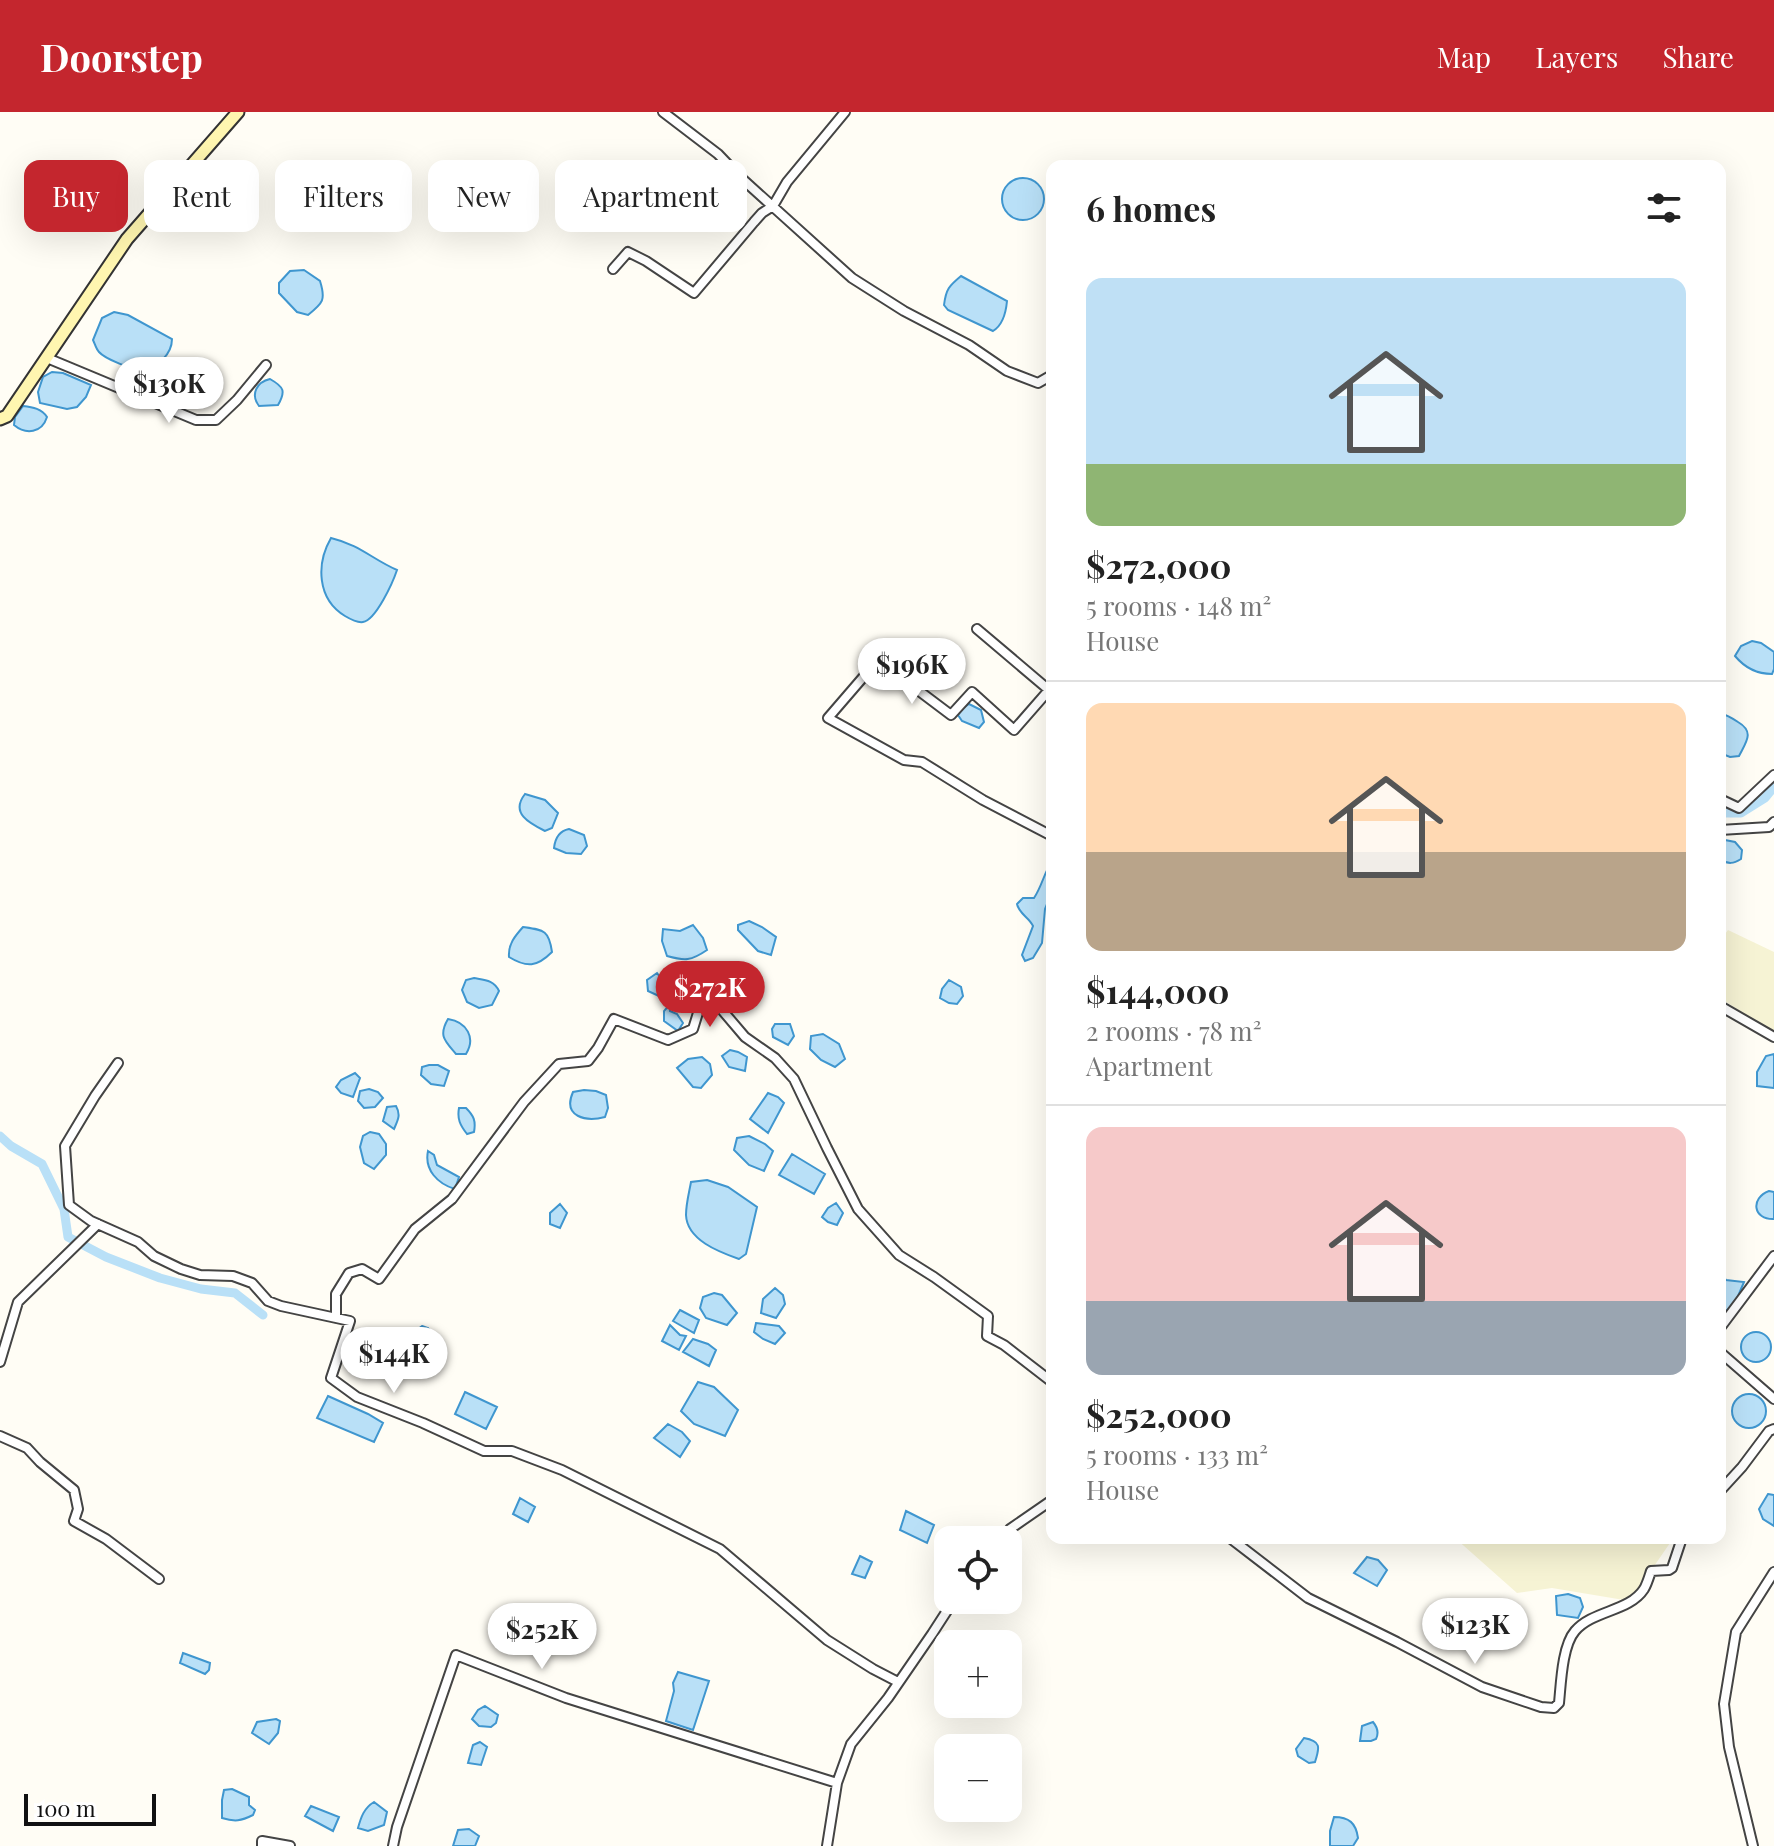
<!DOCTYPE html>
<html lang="en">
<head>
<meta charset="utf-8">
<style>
	:root { --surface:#fff; --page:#f6f6f6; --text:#222; --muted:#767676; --line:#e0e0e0; --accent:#c4262e }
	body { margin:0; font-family:"Playfair Display",serif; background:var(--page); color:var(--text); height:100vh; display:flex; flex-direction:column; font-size:30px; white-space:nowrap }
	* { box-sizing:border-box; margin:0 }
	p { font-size:26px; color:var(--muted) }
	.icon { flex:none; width:44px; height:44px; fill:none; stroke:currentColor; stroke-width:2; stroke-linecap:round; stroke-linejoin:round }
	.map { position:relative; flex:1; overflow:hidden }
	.panel { position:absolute; left:1046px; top:48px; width:680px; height:1384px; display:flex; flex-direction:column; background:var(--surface); border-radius:16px; box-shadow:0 8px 32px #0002 }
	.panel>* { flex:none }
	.guide { position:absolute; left:24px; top:48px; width:760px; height:72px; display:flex; gap:16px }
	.tools { position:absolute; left:934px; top:1414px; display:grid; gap:16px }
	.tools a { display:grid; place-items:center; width:88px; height:88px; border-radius:16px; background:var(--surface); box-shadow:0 8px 32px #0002; font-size:40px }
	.scale { position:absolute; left:24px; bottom:20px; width:132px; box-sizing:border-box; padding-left:8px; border:4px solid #111; border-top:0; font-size:22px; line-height:28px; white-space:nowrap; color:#111; -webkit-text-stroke:6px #fff; paint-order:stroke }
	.price { position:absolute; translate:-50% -68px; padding:0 18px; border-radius:28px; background:#fff; color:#222; font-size:26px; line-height:52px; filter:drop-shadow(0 2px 4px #0008) }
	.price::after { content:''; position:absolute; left:50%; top:48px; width:24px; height:18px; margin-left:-12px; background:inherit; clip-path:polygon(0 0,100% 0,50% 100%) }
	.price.current { background:var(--accent); color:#fff }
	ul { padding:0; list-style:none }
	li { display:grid; align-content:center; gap:16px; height:424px; padding:0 40px }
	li+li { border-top:2px solid var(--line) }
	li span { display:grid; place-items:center; height:248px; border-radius:16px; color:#555 }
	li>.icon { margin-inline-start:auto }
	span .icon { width:144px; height:144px; fill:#fffc; stroke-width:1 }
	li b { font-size:34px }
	h2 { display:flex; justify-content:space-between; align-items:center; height:96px; padding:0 40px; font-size:34px }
	.tag { padding:0 28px; border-radius:16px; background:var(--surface); box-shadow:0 8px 32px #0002; font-size:28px; line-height:72px }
	.tag.current { background:var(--accent); color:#fff }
	header { display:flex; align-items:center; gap:48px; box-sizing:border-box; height:112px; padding:0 40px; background:var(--accent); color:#fff }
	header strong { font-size:38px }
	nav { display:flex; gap:44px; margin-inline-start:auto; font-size:28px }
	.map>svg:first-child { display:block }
	.farmland { fill:#f6f3d4 }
	.water { fill:#b9e0f7; stroke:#3f96cf; stroke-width:2 }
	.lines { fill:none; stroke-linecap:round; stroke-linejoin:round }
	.canal { stroke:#b9e0f7; stroke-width:9 }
	.minor-casing { stroke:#444; stroke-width:12 }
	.secondary-casing { stroke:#333; stroke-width:15 }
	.minor { stroke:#fff; stroke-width:8 }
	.secondary { stroke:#fff6b0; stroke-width:11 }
</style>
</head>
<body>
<header>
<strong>Doorstep</strong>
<nav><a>Map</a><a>Layers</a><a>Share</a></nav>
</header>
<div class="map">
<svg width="1774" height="1734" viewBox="0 0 1774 1734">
	<rect width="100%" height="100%" fill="#fffdf5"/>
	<!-- farmland -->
	<path class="farmland" d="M1728,818L1774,840V921L1720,886V829Z
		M1455,1426H1667L1670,1431L1630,1489L1552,1476L1517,1481Z"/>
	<!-- water -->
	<path class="water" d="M1002 87a21 21 0 1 1 42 0a21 21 0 1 1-42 0Z
		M304,158L320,169C326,188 323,191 308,203L297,200L279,181V171L290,159Z
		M961,164L1007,189C1006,200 1003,213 993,219L948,198L944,193C946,177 949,174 961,164Z
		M114,200L128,203L172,227C172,242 157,257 142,258C133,258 105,247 99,240C96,237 95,232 93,228L102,206Z
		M52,260L63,261L91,273L86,285L77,295L67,297L40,291L38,280L43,265Z
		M270,267C284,275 286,279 278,293L259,294C250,282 257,270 270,267Z
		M23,294C33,295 42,297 47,305C42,321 26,323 14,313L15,305Z
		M331,426C360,433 372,447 397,458C393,470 376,508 363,510C357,511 350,507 345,504C317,487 316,452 331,426Z
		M1752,529L1761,531L1774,540V557L1772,562C1756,562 1745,556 1735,544L1741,534Z
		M969,592L981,598L984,610L979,616L962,609L958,603L963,596Z
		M1720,601C1727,603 1732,606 1738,610C1755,620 1746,630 1739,644L1730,645L1720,641Z
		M525,682L545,688L558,701L552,716L545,719C529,711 510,701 525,682Z
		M569,717L584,723L587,734L581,742L566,741L554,736C555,727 559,719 569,717Z
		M1720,727L1735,730L1742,738L1741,747C1733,752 1729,752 1720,748Z
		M1052,749V780L1045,797L1042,831L1033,846L1025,849L1022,843L1033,814C1029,805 1019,802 1017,792L1023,786H1034C1042,774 1044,761 1052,749Z
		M749,809L762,815L776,825L771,843L758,839L738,818V813Z
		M693,813L703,826L707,838C691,849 685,849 667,844L662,829L663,817L680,819Z
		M523,815C544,818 549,818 552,840C537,855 527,856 509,845C508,832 515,824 523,815Z
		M730,855H743L754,874L740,884L729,872Z
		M657,861L663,869L669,872L661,885L648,879L647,868Z
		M474,866C485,868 494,868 499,879L492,893L479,896L467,890L462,878L466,868Z
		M949,868L961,875L963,884L957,892L949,891L940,886L942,877Z
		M670,892V899L677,902L683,911L678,919L664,909V899Z
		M448,907C467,910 476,926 466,942H456C445,929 438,924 448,907Z
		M775,912H790L794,924L788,933L773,925L772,917Z
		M823,922L839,932L845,947L835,955L821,948L810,937L811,924Z
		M730,938L738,940L747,945L745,959L729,955L722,944Z
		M1774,942V976L1757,974V960L1766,944Z
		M702,945L710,952L712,963L701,976L693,975L677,956L688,947Z
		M429,953H438L449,959L444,974L431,972L421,963L422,955Z
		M355,961L360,966L353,985L341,981L336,975L341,968Z
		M369,977L378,980L383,986L375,995L364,996L358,989L360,979Z
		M584,978L596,979L606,983L608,996L605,1005C586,1010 562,1005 573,980Z
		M768,981L778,985L784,991L768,1021L750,1007Z
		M396,994C401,1003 398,1008 394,1017L383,1009L387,995Z
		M459,996H466C474,1004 476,1009 474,1020L467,1022C460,1013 457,1007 459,996Z
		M370,1020L379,1022L386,1032V1043L374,1057L364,1051L360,1035L363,1024Z
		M749,1024L765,1032L773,1039L764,1059L749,1053L734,1038L737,1026Z
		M428,1039L434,1043L437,1053L459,1065L455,1077C438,1072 424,1058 428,1039Z
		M792,1042L825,1062L814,1082L779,1063Z
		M707,1068L728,1075L757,1095L746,1142L739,1147C719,1140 687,1128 686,1103C686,1092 689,1081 691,1070Z
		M1769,1079L1774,1080V1107C1753,1108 1750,1086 1769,1079Z
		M836,1091L843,1101L837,1113L828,1110L822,1105L828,1096Z
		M560,1092L567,1101L560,1116L550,1112V1101Z
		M1720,1161L1726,1168L1744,1170L1733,1196L1720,1201Z
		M775,1176L783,1183L785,1192L776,1206L761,1201L763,1187Z
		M714,1181L722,1183L737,1201L727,1213L706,1206L700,1196L703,1185Z
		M680,1198L699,1208L694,1221L673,1209Z
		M756,1211L779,1214L785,1221L775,1232L763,1227L754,1220Z
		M670,1213L680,1223L686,1224L679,1238L662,1229Z
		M422,1214L428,1216L433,1223L426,1239L414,1233L418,1217Z
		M1741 1235a15 15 0 1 1 30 0a15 15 0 1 1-30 0Z
		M693,1227L708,1232L716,1238L709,1254L683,1240Z
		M698,1270L714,1275L738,1298L725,1324L694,1312L681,1299Z
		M465,1280L497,1295L486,1317L455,1302Z
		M1732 1299a17 17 0 1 1 34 0a17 17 0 1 1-34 0Z
		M328,1284L368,1302L383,1311L374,1330L317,1306Z
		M668,1312L682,1320L690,1329L680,1345L654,1326Z
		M1768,1382L1774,1383V1414L1763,1407L1759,1397Z
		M520,1386L535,1395L528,1410L513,1402Z
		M906,1399L934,1413L927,1431L900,1418Z
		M860,1444L872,1450L865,1466L852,1462Z
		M1367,1445L1378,1448L1387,1458L1377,1474L1354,1461Z
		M1568,1482L1580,1486L1583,1495L1578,1506L1557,1503L1556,1484Z
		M183,1541L210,1551L209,1558L205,1562L180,1551Z
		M678,1560L709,1569L693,1618L666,1609L674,1579L673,1571Z
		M485,1594L498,1603L496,1611L491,1615L479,1614L472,1607L478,1598Z
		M276,1607L280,1609L278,1621L269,1632L252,1621L257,1610Z
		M1373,1610C1378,1616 1379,1621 1376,1627L1371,1629H1360L1362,1614Z
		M1304,1626C1321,1629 1320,1635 1315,1650L1309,1651L1298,1644L1296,1637Z
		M480,1630L487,1635L481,1653L468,1651L473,1633Z
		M232,1677L249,1685V1693L255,1698L253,1703C241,1709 235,1710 222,1706V1688L224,1678Z
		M374,1690L387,1700L384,1713L368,1719L358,1716C361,1705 364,1696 374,1690Z
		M311,1694L339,1705L333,1719L305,1704Z
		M1334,1705C1349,1705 1356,1711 1358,1726L1353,1734H1330V1719Z
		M469,1717L479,1724L475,1734H453L458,1718Z"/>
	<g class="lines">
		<!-- canal -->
		<path class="canal" d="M1720,701H1741L1765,686L1774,675
			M0,1024L11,1034L42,1052L64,1097L68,1125L106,1145L160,1166L201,1177L235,1181L263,1203
			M1052,1364V1363"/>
		<!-- minor casing -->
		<g class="minor-casing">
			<path id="minor" d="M663,0L718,42L739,64L852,166L904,199L969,233L1007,259L1038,271L1052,263
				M613,157L628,140L646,149L694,181L754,110L762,101L773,94L787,70L845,0
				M47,246L196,308H216L237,288L266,253
				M977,517L1049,578L1014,618L972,580L951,603L878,548L828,606L904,648L922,650L983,688L1052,724
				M1720,687L1739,696L1774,663
				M1720,718L1769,715L1774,710
				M1720,894L1774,925
				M118,951L95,984L65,1034L69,1093L91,1109L138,1130L154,1144L181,1157L200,1163L233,1164L252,1171L268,1189L281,1194L350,1209L331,1266L357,1285L423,1311L484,1339H512L562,1358L720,1437L827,1528L873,1557L898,1570
				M336,1206V1182L349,1161L362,1157L379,1167L415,1117L452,1087L524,990L559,952L588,949L598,936L614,907L668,928L693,917L705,878L745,925L775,946L794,967L827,1036L858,1097L899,1143L934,1165L988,1204L987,1224L1004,1233L1052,1270
				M1720,1216L1774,1144
				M1720,1240L1774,1287
				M0,1250L18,1190L98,1112
				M0,1324L27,1336L40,1350L74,1378L78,1397L74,1409L106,1427L159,1467
				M1720,1379L1742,1355L1769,1319L1774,1317
				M1230,1426L1308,1486L1397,1530L1482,1575L1541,1595L1554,1596L1559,1591C1561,1572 1562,1534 1575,1519C1593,1498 1629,1500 1644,1477C1647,1472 1649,1465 1651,1459L1669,1458L1672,1456L1682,1426
				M1001,1428L1010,1417L1052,1388
				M262,1734V1729L290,1734
				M393,1734L397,1715L456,1543L566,1586L837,1671
				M827,1734L837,1671L851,1632L888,1586L932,1522L954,1488
				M1753,1734L1729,1635L1724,1592L1736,1520L1774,1460"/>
		</g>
		<!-- secondary casing -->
		<g class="secondary-casing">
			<path id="secondary" d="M0,307L7,304L127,127L238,0"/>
		</g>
		<!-- minor -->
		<use href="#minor" class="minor"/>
		<!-- secondary -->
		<use href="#secondary" class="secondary"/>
	</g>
</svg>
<div class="tools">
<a><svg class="icon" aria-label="locate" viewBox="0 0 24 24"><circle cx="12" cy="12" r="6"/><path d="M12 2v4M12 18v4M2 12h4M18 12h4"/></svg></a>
<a>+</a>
<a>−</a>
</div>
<div class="scale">100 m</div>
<b class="price" style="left:169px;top:313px">$130K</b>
<b class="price" style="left:912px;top:594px">$196K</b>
<b class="price current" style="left:710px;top:917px">$272K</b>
<b class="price" style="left:394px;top:1283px">$144K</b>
<b class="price" style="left:1475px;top:1554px">$123K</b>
<b class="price" style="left:542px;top:1559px">$252K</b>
<div class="guide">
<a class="tag current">Buy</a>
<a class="tag">Rent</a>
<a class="tag">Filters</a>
<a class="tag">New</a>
<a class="tag">Apartment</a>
</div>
<section class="panel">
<h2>6 homes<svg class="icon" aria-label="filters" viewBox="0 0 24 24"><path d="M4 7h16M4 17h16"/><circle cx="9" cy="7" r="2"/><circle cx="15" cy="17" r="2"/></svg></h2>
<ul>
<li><span style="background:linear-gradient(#bfe0f5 75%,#8fb573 0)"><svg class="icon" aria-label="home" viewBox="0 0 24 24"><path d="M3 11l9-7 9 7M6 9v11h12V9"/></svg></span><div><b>$272,000</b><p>5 rooms · 148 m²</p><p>House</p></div></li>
<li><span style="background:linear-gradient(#ffd9b3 60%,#b9a48a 0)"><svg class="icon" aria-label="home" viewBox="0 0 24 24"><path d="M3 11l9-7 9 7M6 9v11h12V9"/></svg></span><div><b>$144,000</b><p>2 rooms · 78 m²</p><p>Apartment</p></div></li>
<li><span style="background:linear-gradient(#f6c9c9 70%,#9aa5b1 0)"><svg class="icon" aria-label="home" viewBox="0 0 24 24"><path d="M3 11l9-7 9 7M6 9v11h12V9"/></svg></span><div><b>$252,000</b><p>5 rooms · 133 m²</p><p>House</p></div></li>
</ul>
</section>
</div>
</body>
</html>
